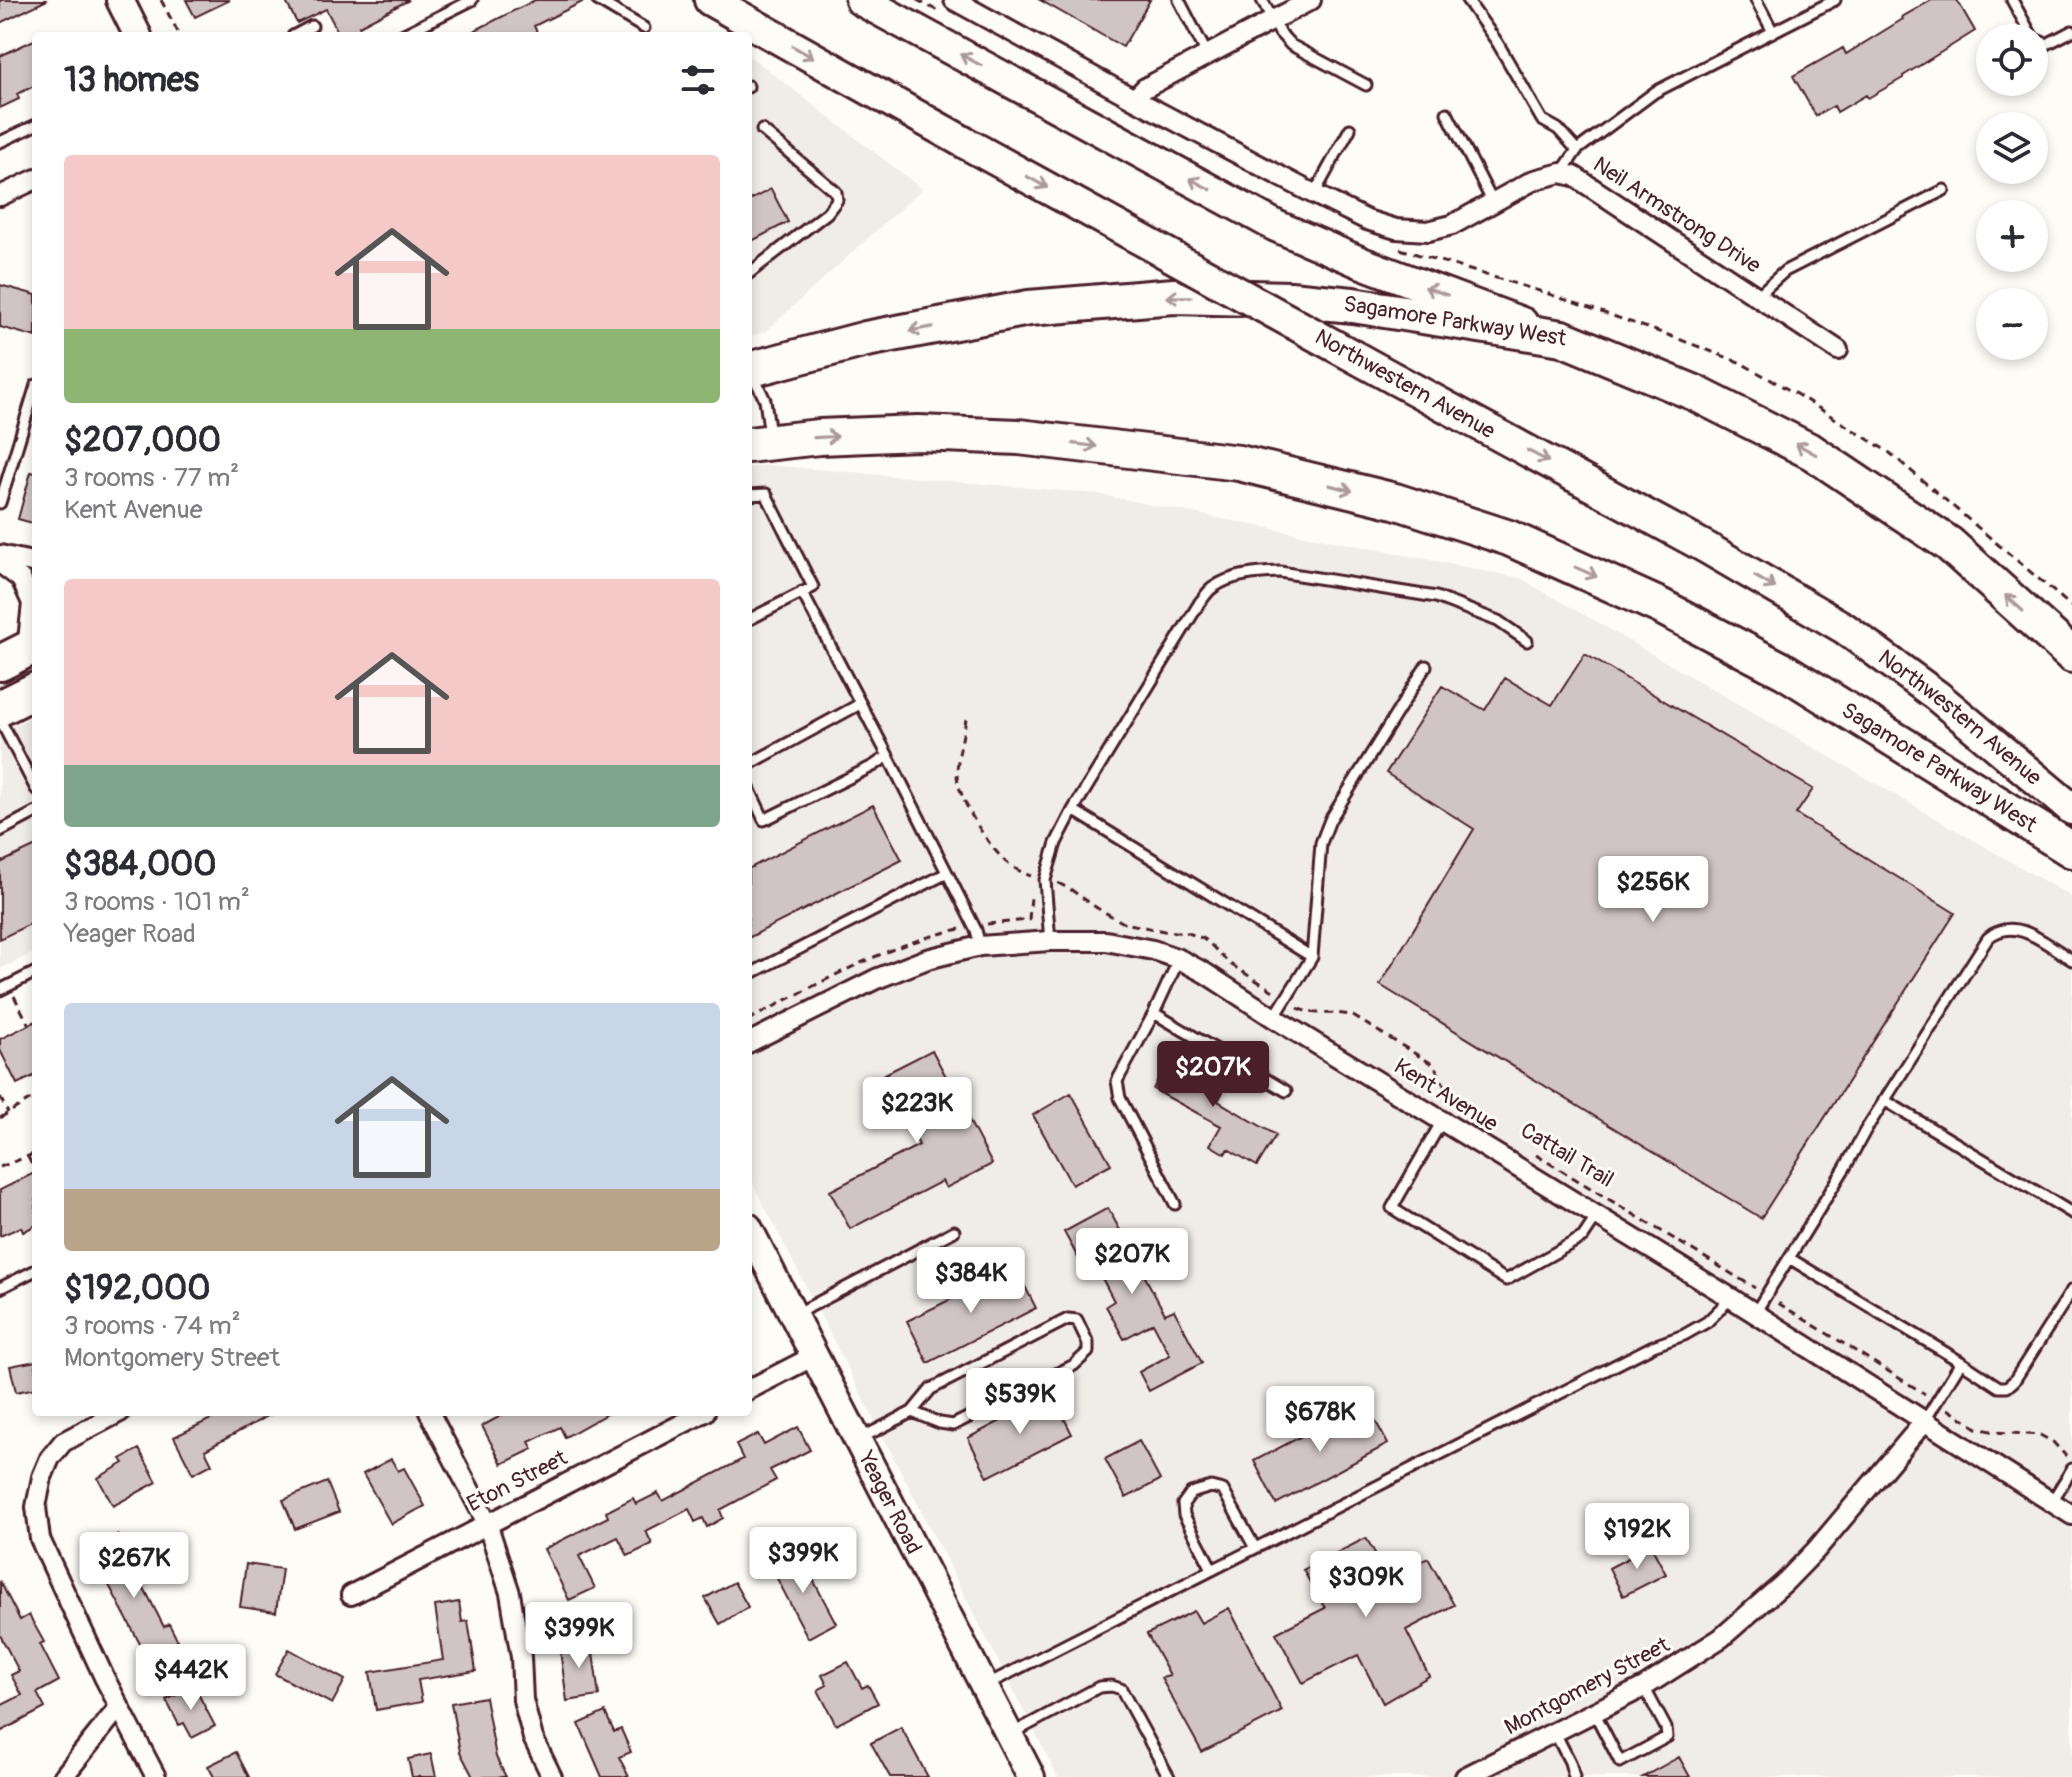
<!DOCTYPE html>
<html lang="en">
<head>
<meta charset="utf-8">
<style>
	:root { --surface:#fff; --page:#f7f7f7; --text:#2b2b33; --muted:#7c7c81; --accent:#4a1f2b }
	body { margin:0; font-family:Pangolin,sans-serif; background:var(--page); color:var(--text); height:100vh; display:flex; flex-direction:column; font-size:30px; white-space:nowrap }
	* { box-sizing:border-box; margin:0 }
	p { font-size:26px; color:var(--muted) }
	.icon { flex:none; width:44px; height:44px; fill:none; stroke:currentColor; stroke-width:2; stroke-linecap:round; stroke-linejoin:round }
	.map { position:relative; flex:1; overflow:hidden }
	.details { position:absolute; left:32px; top:32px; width:720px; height:1384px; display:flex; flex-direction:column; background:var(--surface); border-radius:8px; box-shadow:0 4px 12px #0003 }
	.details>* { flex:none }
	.fabs { position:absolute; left:1976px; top:24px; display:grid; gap:16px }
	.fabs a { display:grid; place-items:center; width:72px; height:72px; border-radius:50%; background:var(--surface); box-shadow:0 4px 12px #0003; font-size:40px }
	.price { position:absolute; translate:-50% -68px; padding:0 18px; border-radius:8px; background:#fff; color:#222; font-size:26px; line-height:52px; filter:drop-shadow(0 2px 4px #0008) }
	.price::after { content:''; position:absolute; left:50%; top:48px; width:24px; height:18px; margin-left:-12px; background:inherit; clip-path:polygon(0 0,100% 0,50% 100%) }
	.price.active { background:var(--accent); color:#fff }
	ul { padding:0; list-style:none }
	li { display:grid; align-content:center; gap:16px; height:424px; padding:0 32px }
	li span { display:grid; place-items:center; height:248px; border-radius:8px; color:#555 }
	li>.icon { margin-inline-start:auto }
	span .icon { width:144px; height:144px; fill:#fffc; stroke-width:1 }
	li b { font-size:34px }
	h2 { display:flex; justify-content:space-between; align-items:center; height:96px; padding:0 32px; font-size:34px }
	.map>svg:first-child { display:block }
	.built { fill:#f0ece8 }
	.building { fill:#d0c5c4; stroke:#4a1f2b; stroke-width:2 }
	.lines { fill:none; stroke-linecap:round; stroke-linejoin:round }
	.lane-casing { stroke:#4a1f2b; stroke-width:15 }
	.street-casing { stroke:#4a1f2b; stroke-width:24 }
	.secondary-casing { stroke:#4a1f2b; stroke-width:32 }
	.primary-casing { stroke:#4a1f2b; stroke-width:36 }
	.highway-casing { stroke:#4a1f2b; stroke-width:40 }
	.path { stroke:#4a1f2b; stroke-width:3; stroke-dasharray:8 6; stroke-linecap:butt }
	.lane { stroke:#fdfcf7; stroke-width:9 }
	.street { stroke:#fdfcf7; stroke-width:18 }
	.secondary { stroke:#fdfcf7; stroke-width:26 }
	.primary { stroke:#fdfcf7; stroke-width:30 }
	.highway { stroke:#fdfcf7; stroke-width:34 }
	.primary-bridge-casing { stroke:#4a1f2b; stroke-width:36; stroke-linecap:butt }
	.primary-bridge { stroke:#fdfcf7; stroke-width:30 }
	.oneway { stroke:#ac999b }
	.labels { text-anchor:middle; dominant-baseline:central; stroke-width:6; stroke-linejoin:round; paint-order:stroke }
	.street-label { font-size:22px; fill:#4a1f2b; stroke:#fdfcf7 }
</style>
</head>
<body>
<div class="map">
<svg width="2072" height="1777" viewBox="0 0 2072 1777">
	<rect width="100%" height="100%" fill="#fdfcf7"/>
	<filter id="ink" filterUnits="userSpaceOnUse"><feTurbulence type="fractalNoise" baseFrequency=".0125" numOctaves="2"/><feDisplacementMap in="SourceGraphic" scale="16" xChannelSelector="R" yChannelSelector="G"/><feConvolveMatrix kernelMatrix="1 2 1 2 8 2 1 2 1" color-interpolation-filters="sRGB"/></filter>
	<g filter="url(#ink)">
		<!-- built -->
		<path class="built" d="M748,55L922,189L766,331L748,337Z
			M767,465L1097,494L1520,578L2072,897V1777H1058L748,1174V468Z
			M36,715V952L0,969V732Z"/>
		<!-- building -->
		<path class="building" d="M0,0H47L0,23Z
			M186,0H230L195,17Z
			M285,0H409L359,26L364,36H340L326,9L297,23Z
			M535,0H586L534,26L539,36H464Z
			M1040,0H1150L1123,47Z
			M1932,0H1957L1975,31L1903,76V78L1868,98L1866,95L1837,112L1834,106L1816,116L1793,76L1843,48L1846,54L1903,19L1902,17Z
			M36,39V85L17,94L19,99L0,108V56Z
			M771,189L788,222L748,243V201Z
			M0,285L36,295V337L0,327Z
			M31,472L36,473V524L18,519Z
			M1585,654L1813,789L1796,814L1955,913L1761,1218L1380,985L1474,829L1386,773L1442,686L1485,710L1505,678L1552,705Z
			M873,805L902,860L748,938V869Z
			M36,846V921L0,939V863Z
			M36,1021V1075L17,1084L0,1050V1039Z
			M932,1050L992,1164L946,1188L942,1181L850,1229L830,1191L919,1145L883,1075Z
			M1184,1052L1203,1062L1198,1071L1226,1086L1218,1101L1276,1135L1257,1166L1228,1149L1225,1154L1210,1145L1221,1126L1153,1089L1170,1057L1178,1062Z
			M1071,1093L1111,1164L1072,1185L1033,1115Z
			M36,1172V1225L23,1232L21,1227L0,1236V1190Z
			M1108,1208L1165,1314L1174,1310L1202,1363L1149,1391L1139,1372L1170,1355L1153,1323L1124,1339L1106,1306L1114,1301L1092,1259L1082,1265L1064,1232Z
			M1015,1267L1036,1308L928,1363L907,1321Z
			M36,1361V1388L16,1392L10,1366Z
			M1052,1394L1072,1434L988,1477L968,1438Z
			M1368,1407L1388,1444L1276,1504L1254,1461L1315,1429L1317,1431Z
			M225,1412H275L205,1450L212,1464L193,1474L174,1437Z
			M508,1412H610L565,1437L560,1427L529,1442L533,1449L502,1464L482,1426Z
			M798,1427L810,1450L770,1470L776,1480L720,1510L723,1518L707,1527L703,1518L695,1522L689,1509L646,1531L652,1544L628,1556L618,1537L579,1556L595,1588L569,1600L544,1549L608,1517L606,1512L633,1498L636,1504L658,1493L663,1501L743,1459L736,1445L758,1434L764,1445Z
			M1139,1441L1160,1480L1126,1498L1105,1459Z
			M139,1449L157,1482L113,1506L98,1478L124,1463L121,1459Z
			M391,1459L398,1471L404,1468L425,1506L391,1524L363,1474Z
			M327,1482L339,1512L295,1529L283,1500Z
			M117,1535L164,1627L169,1624L181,1647L150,1663L90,1549Z
			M1366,1538L1390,1578L1428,1558L1454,1605L1406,1630L1429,1676L1383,1703L1358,1655L1303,1683L1276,1633L1325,1608L1303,1570Z
			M1651,1546L1666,1574L1623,1596L1609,1568Z
			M791,1551L803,1574L808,1570L836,1623L808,1638L769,1563Z
			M246,1564L282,1569L276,1612L240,1607Z
			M0,1581L20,1620L29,1615L44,1642L40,1644L59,1681L37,1693L45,1708L0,1732V1706L22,1695L11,1675L19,1671L0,1635Z
			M734,1582L748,1607L720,1624L705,1598Z
			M459,1602L462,1622L468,1621L476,1671L418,1680L422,1702L376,1710L370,1672L443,1660L435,1606Z
			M1229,1608L1282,1711L1202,1752L1161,1678L1170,1676L1147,1634L1194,1611L1201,1623Z
			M591,1638L599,1696L567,1701L559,1643Z
			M289,1649L345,1680L332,1704L275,1674Z
			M848,1662L862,1688L868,1685L878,1703L836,1725L818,1690L827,1685L822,1675Z
			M194,1686L215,1726L192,1738L184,1723L179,1725L166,1700Z
			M485,1697L496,1757L506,1777H473L460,1752L451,1703Z
			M605,1712L614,1732L621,1729L631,1752L619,1757L629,1777H602L579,1724Z
			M901,1727L928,1777H890L871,1743Z
			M236,1752L249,1777H214L208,1766Z
			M431,1754L436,1777H412L408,1759Z
			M1679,1757L1690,1777H1643Z"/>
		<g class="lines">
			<!-- lane casing -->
			<g class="lane-casing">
				<path id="lane" d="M597,0L644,28
					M1179,0L1207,54
					M1262,0L1280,33L1291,45L1366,85
					M1467,0L1497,42L1542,120L1558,129L1577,150
					M1756,0L1773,32
					M2012,0L2033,38
					M293,36L312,26
					M400,36L472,0
					M2034,39L2047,44L2072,31
					M748,86V87
					M1447,113L1493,203
					M0,142L36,125
					M1561,173L1577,150L1655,92L1835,0
					M1314,194L1350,129
					M748,274L827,213L837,200L836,192L762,130
					M1757,296L1785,271L1944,190
					M754,377L765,400L770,435
					M748,495L766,494L813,587L748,620
					M0,503L36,385
					M802,592L888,756
					M0,720L36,789
					M748,765L860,704
					M748,786L764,820L873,766L888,756L976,930L980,946
					M1073,810L1200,602C1204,598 1208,590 1214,587C1232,574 1258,573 1280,572L1436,597L1498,621L1527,641
					M0,831L36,812
					M1050,941L1045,880L1056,843L1073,810L1312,957L1274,1018
					M1312,957L1321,843L1330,820L1426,666
					M748,975L947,873
					M0,990L36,972
					M1154,1013L1286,1091
					M1884,1100L2072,1213
					M1442,1121L1392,1208L1506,1280L1583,1237L1597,1216
					M1175,1204L1120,1098L1117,1081L1154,1013L1179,959
					M1789,1258L1846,1166L1865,1131L1988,938C2015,914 2047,945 2072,960
					M0,1288L36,1270
					M1755,1313L1789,1258L1961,1362L1924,1422
					M796,1314L954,1231
					M1961,1362L1999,1387H2007L2014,1381L2072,1290
					M861,1438L912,1412L931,1389L1068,1319L1077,1320L1088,1343V1352L1074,1365L953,1425L940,1423L912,1412
					M2051,1503L2072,1469
					M1212,1569L1184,1515L1183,1504L1191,1493L1211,1487L1223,1490L1255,1548
					M986,1685L1653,1346L1684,1335L1707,1322L1731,1298
					M1594,1712L1620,1762L1667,1737L1666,1728L1644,1687
					M1554,1731L1570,1762L1574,1777
					M1013,1733L1099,1687L1112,1686L1121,1689L1169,1777"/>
			</g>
			<!-- street casing -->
			<g class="street-casing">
				<path id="street" d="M954,0L1134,99L1314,194L1367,220L1396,229L1428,231L1452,225L1534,180L1561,173L1574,176L1838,350
					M1134,99L1145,88L1311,0
					M0,196L36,179
					M0,555L36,563
					M0,563L21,579L32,603L27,650
					M748,1043L876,979L927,959L980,946L1050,941H1106L1153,950L1179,959L1205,973L1274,1018L1731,1298L2072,1515
					M748,1390L814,1356
					M120,1412L63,1442L50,1458L42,1477L36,1507L40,1539L104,1677L156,1777
					M429,1412L487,1523L510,1593L521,1657L523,1700L533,1738L552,1777
					M351,1595L705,1412
					M63,1777L119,1707
					M1465,1777L1644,1687L1721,1638L1785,1582L1816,1550L1924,1422"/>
			</g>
			<!-- secondary casing -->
			<g class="secondary-casing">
				<g id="secondary">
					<path d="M120,0L138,36"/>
					<path id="s1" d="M748,1227L1031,1777"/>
				</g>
			</g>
			<!-- primary casing -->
			<g class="primary-casing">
				<g id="primary">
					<path d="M710,0L969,145"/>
					<path d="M861,0L1276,226L1362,263L1522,323"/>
					<path id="s2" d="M1395,379L1707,548L1844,628L1937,696L2072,809"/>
				</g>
			</g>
			<!-- highway casing -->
			<g class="highway-casing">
				<g id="highway">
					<path id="s3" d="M748,370L866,339L1029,308L1174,296L1290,299L1353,305L1562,338L1695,393L1812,452L1949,544L2072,655"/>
					<path id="s4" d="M748,445L819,437L918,433L1019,437L1239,463L1395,501L1509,538L1660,606L1786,672L2072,850"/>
					<path d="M0,663L36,645"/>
					<path d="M0,708L36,690"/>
				</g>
			</g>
			<!-- path -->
			<path class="path" d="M161,0L180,36
				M917,0L938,11
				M1400,249L1546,293L1668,335L1739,362L1793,392L1890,453L2072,607
				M966,719C963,737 957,757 957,775C958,799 987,844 1005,861C1013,868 1021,872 1031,876
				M1058,883L1070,889L1097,908L1124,923L1164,931L1188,933L1202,938L1210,944L1230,964L1275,992
				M987,924L1029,920L1031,897
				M14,996L29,1025
				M1298,1008C1314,1017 1335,1010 1353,1016L1434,1065L1451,1098L1461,1109
				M748,1020C817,985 884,945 960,929
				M0,1097L8,1113
				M0,1118L36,1096
				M1536,1155L1755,1288
				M28,1157L36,1173
				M0,1167L36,1153
				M1778,1303L1925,1394
				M1948,1409L1977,1428L1996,1432L2040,1435L2053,1442L2066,1456"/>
			<!-- lane -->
			<use href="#lane" class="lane"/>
			<!-- street -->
			<use href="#street" class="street"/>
			<!-- secondary -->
			<use href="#secondary" class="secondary"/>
			<!-- primary -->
			<use href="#primary" class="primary"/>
			<!-- highway -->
			<use href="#highway" class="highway"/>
			<!-- primary-bridge casing -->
			<g class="primary-bridge-casing">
				<path id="primary-bridge" d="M969,145L1395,379"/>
			</g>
			<!-- primary-bridge -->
			<use href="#primary-bridge" class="primary-bridge"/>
		</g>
		<!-- one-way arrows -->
		<defs><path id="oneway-shaft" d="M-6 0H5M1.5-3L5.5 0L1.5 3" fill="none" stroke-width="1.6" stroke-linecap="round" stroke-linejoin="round" transform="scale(2)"/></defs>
		<g class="oneway">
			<use href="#oneway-shaft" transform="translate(803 52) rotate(29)"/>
			<use href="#oneway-shaft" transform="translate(971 60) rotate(-152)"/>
			<use href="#oneway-shaft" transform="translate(1037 182) rotate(29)"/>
			<use href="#oneway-shaft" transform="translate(1200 184) rotate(-152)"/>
			<use href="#oneway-shaft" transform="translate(1436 291) rotate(-160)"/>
			<use href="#oneway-shaft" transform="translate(1179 297) rotate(179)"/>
			<use href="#oneway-shaft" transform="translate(921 329) rotate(169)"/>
			<use href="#oneway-shaft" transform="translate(826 437) rotate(-3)"/>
			<use href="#oneway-shaft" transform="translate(1085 445) rotate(7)"/>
			<use href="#oneway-shaft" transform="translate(1806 449) rotate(-151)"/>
			<use href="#oneway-shaft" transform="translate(1538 456) rotate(28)"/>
			<use href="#oneway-shaft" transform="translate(1341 488) rotate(14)"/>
			<use href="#oneway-shaft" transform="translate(1586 572) rotate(24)"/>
			<use href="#oneway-shaft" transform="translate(1765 582) rotate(30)"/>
			<use href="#oneway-shaft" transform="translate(2014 603) rotate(-138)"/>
		</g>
	</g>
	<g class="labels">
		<!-- street labels -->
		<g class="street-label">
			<text transform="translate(1677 215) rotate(33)">Neil Armstrong Drive</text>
			<text stroke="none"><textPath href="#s3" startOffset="716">Sagamore Parkway West</textPath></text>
			<text transform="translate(1405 384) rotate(29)">Northwestern Avenue</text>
			<text stroke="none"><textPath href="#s2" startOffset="660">Northwestern Avenue</textPath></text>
			<text stroke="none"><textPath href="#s4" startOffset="1262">Sagamore Parkway West</textPath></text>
			<text transform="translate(1446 1095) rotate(32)">Kent Avenue</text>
			<text transform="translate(1567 1155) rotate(31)">Cattail Trail</text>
			<text transform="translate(517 1481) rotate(-27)">Eton Street</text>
			<text stroke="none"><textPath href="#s1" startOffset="310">Yeager Road</textPath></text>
			<text transform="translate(1587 1686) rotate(-28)">Montgomery Street</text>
		</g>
	</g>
</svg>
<div class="fabs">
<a><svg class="icon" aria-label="locate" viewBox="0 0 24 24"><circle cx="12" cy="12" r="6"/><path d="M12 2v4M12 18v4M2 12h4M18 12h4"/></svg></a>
<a><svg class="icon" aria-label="layers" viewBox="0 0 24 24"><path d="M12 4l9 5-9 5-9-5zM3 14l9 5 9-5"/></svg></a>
<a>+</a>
<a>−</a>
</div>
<b class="price" style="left:1653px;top:924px">$256K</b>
<b class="price active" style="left:1213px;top:1109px">$207K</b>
<b class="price" style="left:917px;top:1145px">$223K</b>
<b class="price" style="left:1132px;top:1296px">$207K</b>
<b class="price" style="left:971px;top:1315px">$384K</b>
<b class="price" style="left:1020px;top:1436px">$539K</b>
<b class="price" style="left:1320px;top:1454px">$678K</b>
<b class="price" style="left:1637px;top:1571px">$192K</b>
<b class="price" style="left:803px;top:1595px">$399K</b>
<b class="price" style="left:134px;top:1600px">$267K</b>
<b class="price" style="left:1366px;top:1619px">$309K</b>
<b class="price" style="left:579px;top:1670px">$399K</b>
<b class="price" style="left:191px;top:1712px">$442K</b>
<section class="details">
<h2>13 homes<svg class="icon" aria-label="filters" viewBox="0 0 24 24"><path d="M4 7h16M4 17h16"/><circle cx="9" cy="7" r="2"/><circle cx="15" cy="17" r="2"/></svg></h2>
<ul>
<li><span style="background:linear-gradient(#f6c9c9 70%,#8fb573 0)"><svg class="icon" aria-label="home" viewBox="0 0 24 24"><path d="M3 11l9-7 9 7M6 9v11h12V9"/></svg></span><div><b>$207,000</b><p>3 rooms · 77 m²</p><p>Kent Avenue</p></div></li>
<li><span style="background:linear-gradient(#f6c9c9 75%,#7fa58c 0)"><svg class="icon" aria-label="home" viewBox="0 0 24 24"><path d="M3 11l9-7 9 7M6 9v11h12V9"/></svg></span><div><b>$384,000</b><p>3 rooms · 101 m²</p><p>Yeager Road</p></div></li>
<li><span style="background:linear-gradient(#c9d6e8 75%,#b9a48a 0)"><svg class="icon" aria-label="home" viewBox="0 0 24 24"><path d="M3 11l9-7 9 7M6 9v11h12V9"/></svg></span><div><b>$192,000</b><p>3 rooms · 74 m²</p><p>Montgomery Street</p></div></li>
</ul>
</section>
</div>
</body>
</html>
